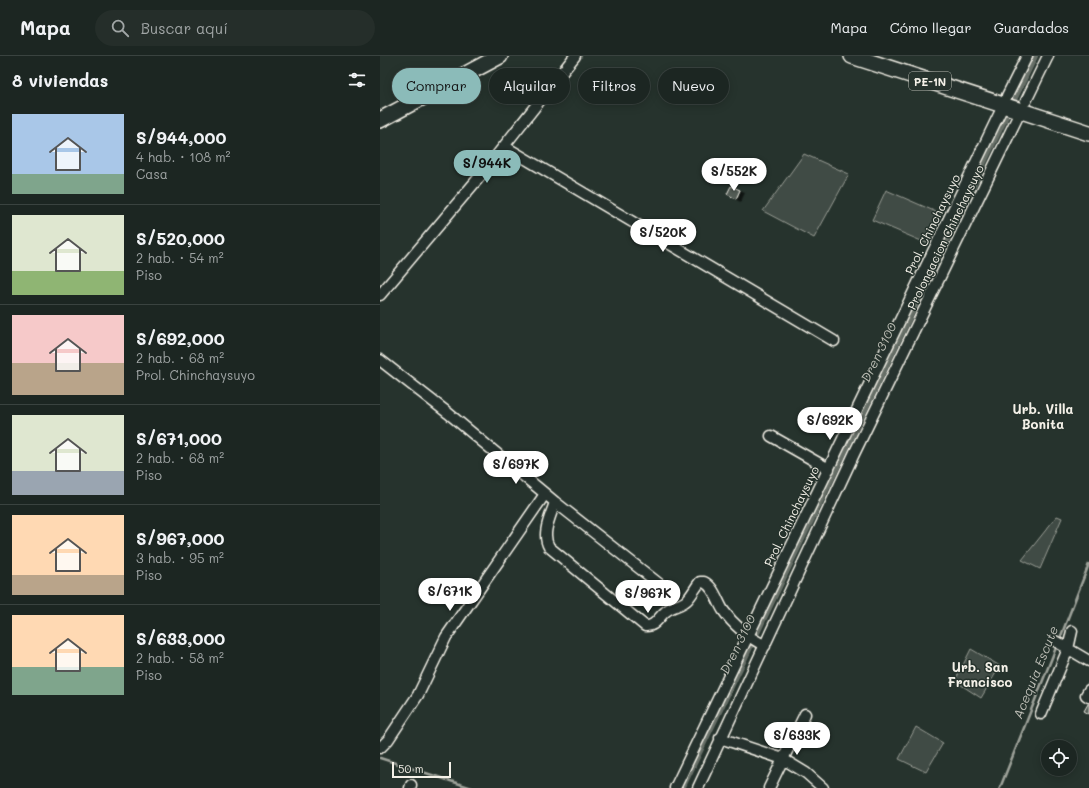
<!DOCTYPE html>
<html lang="es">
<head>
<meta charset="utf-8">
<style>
	:root { --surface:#1c2622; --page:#252e2a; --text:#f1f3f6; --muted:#a0a5a5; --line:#3a4340; --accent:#8bbbb9 }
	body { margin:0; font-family:Mali,sans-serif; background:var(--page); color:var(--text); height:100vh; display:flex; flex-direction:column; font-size:15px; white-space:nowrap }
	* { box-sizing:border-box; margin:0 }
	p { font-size:13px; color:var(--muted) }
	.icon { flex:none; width:22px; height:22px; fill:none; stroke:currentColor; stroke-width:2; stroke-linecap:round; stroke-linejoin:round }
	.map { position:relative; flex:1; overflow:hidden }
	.sheet { display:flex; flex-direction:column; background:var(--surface); width:380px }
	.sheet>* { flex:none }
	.guide { position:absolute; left:12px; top:12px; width:380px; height:36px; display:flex; gap:8px }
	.tools { position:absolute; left:661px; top:684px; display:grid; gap:8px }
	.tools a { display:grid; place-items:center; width:36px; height:36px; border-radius:50%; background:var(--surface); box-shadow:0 2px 10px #0003,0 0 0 1px var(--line); font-size:20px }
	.scale { position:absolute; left:12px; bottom:10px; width:59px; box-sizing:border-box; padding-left:4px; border:2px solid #f4f1e8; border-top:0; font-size:11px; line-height:14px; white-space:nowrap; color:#f4f1e8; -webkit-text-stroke:3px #26332d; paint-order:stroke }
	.price { position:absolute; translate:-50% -34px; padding:0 9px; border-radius:14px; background:#fff; color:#222; font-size:13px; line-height:26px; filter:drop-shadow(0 1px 2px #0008) }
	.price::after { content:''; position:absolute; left:50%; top:24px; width:12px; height:9px; margin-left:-6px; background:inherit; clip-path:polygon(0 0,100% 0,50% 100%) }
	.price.active { background:var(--accent); color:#111 }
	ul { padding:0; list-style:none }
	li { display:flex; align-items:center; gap:12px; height:100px; padding:0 12px }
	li+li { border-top:1px solid var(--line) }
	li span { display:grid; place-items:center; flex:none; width:112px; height:80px; border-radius:0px; color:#555 }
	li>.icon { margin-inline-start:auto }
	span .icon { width:48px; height:48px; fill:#fffc; stroke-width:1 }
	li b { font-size:17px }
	h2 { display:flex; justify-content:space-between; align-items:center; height:48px; padding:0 12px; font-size:17px }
	.chip { padding:0 14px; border-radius:18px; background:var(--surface); box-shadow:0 2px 10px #0003,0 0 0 1px var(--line); font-size:14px; line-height:36px }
	.chip.active { background:var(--accent); color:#111 }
	header { display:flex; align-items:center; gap:24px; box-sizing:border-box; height:56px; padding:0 20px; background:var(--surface); border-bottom:1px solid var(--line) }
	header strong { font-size:19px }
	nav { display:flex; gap:22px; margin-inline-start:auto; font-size:14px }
	.search { width:280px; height:36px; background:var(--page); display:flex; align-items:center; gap:10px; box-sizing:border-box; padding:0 14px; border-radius:22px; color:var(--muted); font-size:15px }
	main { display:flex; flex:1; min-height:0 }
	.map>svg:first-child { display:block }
	.green { fill:#414b45; stroke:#9a9e96 }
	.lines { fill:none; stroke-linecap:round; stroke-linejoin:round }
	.stream { stroke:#9fa39b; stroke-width:2.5 }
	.canal { stroke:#676f68; stroke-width:8 }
	.building { fill:#525c55; stroke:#f4f1e8; filter:url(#shadow) }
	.minor-casing { stroke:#f4f1e8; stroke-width:13 }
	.highway-casing { stroke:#f4f1e8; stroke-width:18 }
	.minor { stroke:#26332d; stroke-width:10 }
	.highway { stroke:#26332d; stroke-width:15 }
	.labels { text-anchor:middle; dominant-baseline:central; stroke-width:3; stroke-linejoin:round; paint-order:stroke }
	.shield { fill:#26332d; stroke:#b6b8b0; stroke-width:1 }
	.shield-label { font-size:11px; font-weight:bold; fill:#f4f1e8 }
	.street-label { font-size:12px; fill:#f4f1e8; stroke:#26332d }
	.water-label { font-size:13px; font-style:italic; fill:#bcbdb5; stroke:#26332d }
	.neighbourhood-label { font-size:13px; font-weight:bold; fill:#f4f1e8; stroke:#26332d }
</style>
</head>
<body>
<header>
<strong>Mapa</strong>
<div class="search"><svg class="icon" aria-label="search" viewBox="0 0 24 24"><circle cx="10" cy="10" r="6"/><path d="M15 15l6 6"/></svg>Buscar aquí</div>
<nav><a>Mapa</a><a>Cómo llegar</a><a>Guardados</a></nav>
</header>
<main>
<section class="sheet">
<h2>8 viviendas<svg class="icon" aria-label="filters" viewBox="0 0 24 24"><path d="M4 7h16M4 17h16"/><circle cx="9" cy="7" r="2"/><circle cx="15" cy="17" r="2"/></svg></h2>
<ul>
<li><span style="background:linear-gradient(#a9c7e8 75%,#7fa58c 0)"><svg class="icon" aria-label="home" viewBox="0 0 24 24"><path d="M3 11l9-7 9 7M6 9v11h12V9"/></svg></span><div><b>S/944,000</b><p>4 hab. · 108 m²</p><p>Casa</p></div></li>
<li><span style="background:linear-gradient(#dfe7d0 70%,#8fb573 0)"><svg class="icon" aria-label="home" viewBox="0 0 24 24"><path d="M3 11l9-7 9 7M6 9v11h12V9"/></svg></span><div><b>S/520,000</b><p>2 hab. · 54 m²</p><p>Piso</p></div></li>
<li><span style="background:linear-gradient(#f6c9c9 60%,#b9a48a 0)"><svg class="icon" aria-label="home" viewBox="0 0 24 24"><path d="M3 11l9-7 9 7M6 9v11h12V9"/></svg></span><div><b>S/692,000</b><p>2 hab. · 68 m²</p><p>Prol. Chinchaysuyo</p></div></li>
<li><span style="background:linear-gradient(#dfe7d0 70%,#9aa5b1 0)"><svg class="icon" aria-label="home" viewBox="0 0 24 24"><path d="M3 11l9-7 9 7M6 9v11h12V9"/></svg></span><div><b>S/671,000</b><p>2 hab. · 68 m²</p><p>Piso</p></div></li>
<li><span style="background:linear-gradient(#ffd9b3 75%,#b9a48a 0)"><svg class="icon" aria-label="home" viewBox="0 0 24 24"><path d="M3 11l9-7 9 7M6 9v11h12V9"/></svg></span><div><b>S/967,000</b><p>3 hab. · 95 m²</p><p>Piso</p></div></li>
<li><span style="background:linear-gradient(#ffd9b3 65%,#7fa58c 0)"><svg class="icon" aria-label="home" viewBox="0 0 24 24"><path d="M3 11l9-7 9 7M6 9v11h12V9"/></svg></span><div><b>S/633,000</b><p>2 hab. · 58 m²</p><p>Piso</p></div></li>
</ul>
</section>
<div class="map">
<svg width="709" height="732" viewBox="0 0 709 732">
	<defs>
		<filter id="shadow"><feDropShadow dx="4.5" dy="2.5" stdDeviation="0" flood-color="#0009"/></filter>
	</defs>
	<rect width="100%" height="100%" fill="#26332d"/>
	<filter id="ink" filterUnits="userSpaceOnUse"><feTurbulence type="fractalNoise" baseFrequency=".025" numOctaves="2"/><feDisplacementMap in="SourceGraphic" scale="8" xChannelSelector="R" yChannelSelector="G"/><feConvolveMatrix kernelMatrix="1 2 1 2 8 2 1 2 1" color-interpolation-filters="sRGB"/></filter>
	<g filter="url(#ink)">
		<!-- green -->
		<path class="green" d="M424,98L469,118L434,182L383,155Z
			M506,134L561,158L546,187L492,164Z
			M677,460L682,462L660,513L642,504Z
			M591,593L620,610L601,642L575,625Z
			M536,671L563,687L546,716L519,703Z"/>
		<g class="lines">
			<!-- stream -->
			<path class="stream" d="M679,585L709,508
				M0,702L92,732
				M620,732L677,589"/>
			<!-- canal -->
			<path class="canal" d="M301,732L654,0"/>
		</g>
		<!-- building -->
		<path class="building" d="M351,130L360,134L356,143L347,138Z
			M708,648H709V658L704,655Z"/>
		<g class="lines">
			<!-- minor casing -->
			<g class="minor-casing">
				<path id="minor" d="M627,40L647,0
					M646,45L668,0
					M124,90L454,285
					M0,239L102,118L195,0
					M0,304L68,357L175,446L287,534
					M391,380L449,413
					M175,446C171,460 161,477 169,491L265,570C275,571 278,562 285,556C291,550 301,550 307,544C312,539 315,532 320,526H324C334,531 337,544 343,554C354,570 368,581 385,590
					M675,585L709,605
					M709,634L706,639L709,641
					M661,658L688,593L692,575
					M340,682L403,703L426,717L443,732
					M0,692L8,684L38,639L66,581L165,438
					M30,732L31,729
					M295,732L624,48
					M318,732L474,398L641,54
					M389,732L425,658"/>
			</g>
			<!-- highway casing -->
			<g class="highway-casing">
				<path id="highway" d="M472,0L709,77
					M0,64L120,0"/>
			</g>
			<!-- minor -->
			<use href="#minor" class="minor"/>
			<!-- highway -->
			<use href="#highway" class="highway"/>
		</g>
	</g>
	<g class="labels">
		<!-- shield labels -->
		<rect class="shield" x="529" y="16" width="42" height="18" rx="3"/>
		<g class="shield-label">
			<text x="550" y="25">PE-1N</text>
		</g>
		<!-- street labels -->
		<g class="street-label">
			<text transform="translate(552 168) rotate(-64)">Prol. Chinchaysuyo</text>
			<text transform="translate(565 181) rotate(-64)">Prolongacion Chinchaysuyo</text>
			<text transform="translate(411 460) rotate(-64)">Prol. Chinchaysuyo</text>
		</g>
		<!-- water labels -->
		<g class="water-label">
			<text transform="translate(498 296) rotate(-64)">Dren 3100</text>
			<text transform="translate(357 588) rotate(-64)">Dren 3100</text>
			<text transform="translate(655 616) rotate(-68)">Acequia Escute</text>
		</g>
		<!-- neighbourhood labels -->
		<g class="neighbourhood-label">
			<text x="663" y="352">Urb. Villa<tspan x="663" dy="15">Bonita</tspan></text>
			<text x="600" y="610">Urb. San<tspan x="600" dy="15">Francisco</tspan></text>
		</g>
	</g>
</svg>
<div class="tools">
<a><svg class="icon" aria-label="locate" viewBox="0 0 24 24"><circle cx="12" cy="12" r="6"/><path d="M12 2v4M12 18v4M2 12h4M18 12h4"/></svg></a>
</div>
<div class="scale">50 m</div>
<b class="price active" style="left:107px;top:128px">S/944K</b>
<b class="price" style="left:354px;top:136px">S/552K</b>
<b class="price" style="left:283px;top:197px">S/520K</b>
<b class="price" style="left:450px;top:385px">S/692K</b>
<b class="price" style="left:136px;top:429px">S/697K</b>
<b class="price" style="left:70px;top:556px">S/671K</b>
<b class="price" style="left:268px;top:558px">S/967K</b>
<b class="price" style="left:417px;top:700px">S/633K</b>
<div class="guide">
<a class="chip active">Comprar</a>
<a class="chip">Alquilar</a>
<a class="chip">Filtros</a>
<a class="chip">Nuevo</a>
</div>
</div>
</main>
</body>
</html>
